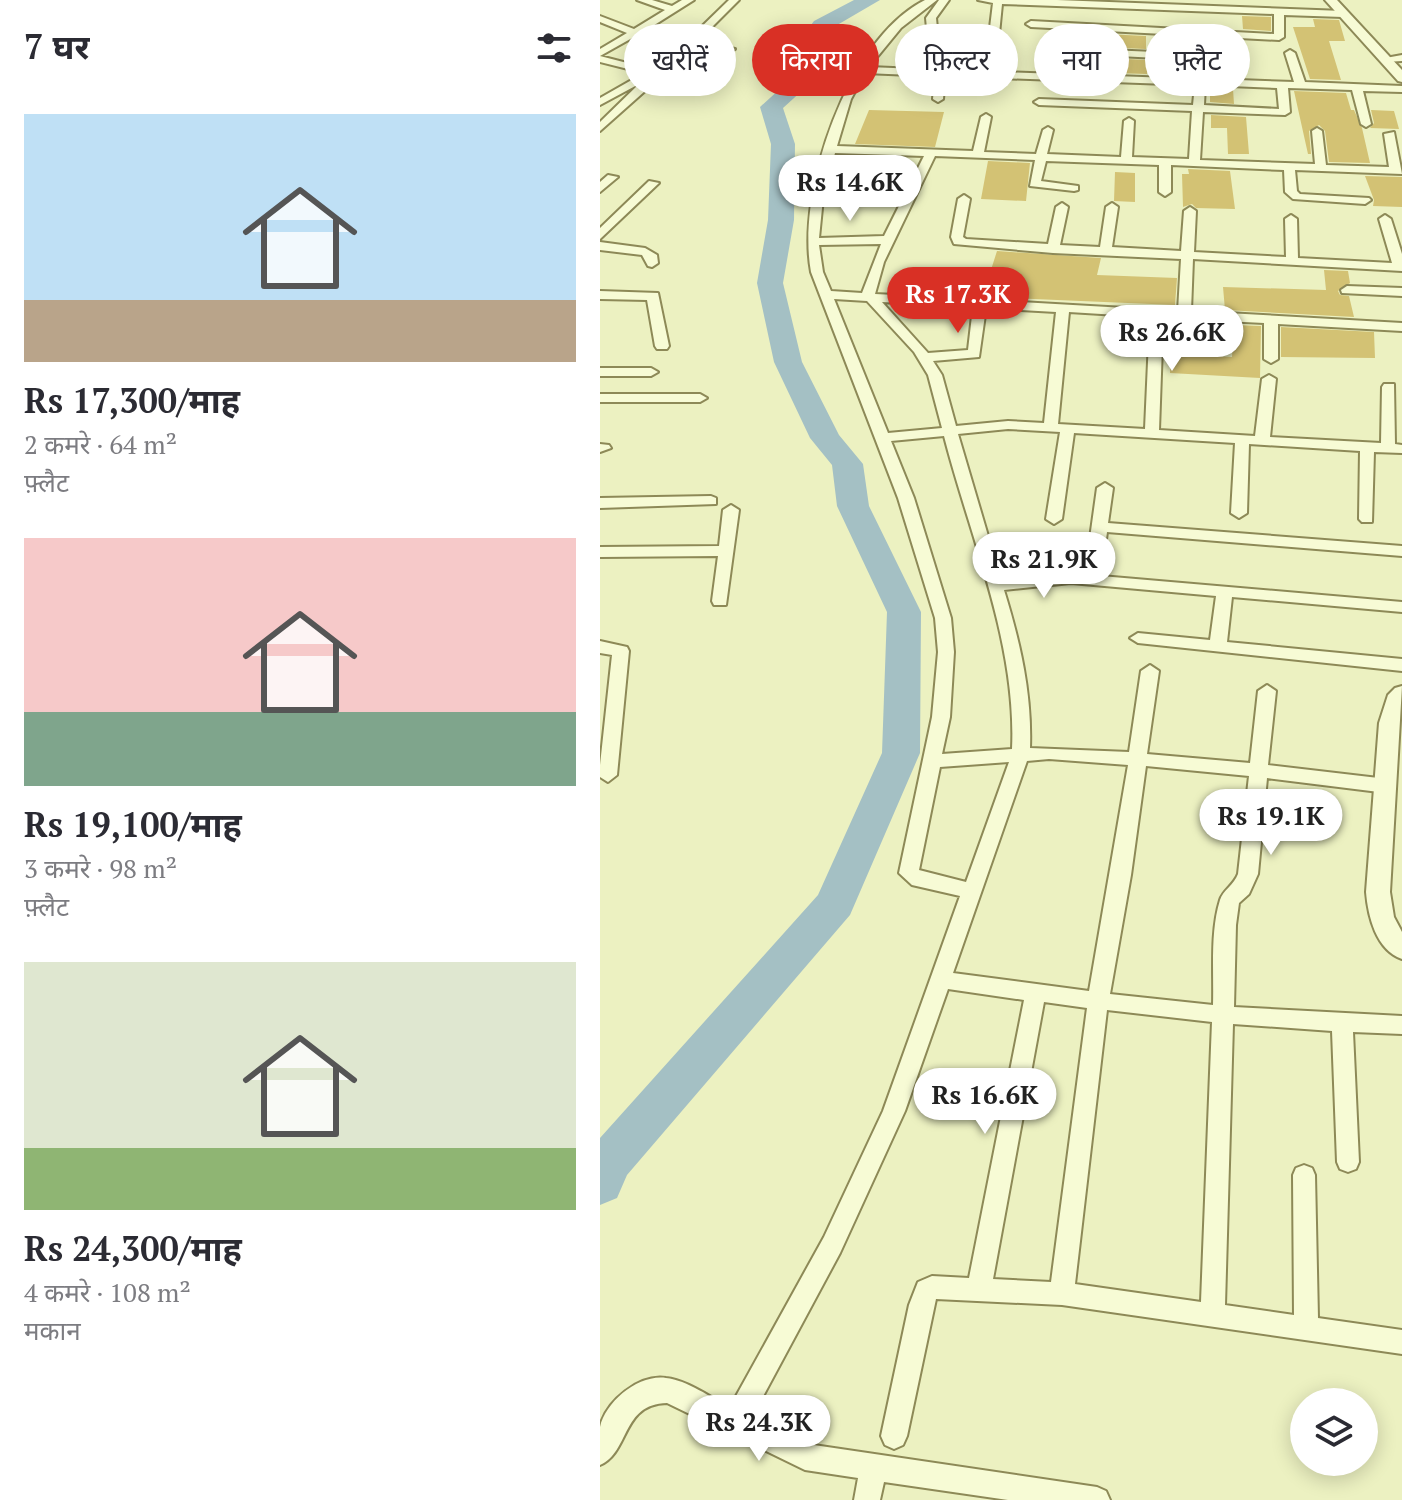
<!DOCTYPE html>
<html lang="hi">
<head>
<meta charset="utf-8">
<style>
	:root { --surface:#fff; --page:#f2f2f3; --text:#2b2b33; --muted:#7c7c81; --accent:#d93025 }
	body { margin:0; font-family:"PT Serif","Noto Sans Devanagari",serif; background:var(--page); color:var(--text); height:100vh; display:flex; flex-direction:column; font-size:30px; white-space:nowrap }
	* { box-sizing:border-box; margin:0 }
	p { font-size:26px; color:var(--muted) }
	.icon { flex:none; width:44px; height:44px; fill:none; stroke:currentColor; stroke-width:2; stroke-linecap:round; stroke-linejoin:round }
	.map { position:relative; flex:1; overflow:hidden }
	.panel { display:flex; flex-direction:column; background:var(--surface); width:600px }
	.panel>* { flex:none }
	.guide { position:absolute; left:24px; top:24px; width:658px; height:72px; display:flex; gap:16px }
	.tools { position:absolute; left:690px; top:1388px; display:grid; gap:16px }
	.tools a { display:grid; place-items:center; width:88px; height:88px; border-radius:50%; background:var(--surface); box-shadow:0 4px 20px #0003; font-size:40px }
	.price { position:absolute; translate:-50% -68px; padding:0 18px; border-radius:28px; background:#fff; color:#222; font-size:26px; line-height:52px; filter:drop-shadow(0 2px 4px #0008) }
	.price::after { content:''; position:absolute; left:50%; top:48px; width:24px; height:18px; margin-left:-12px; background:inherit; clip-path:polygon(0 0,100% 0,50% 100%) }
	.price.selected { background:var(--accent); color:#fff }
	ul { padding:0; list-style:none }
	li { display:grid; align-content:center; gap:16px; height:424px; padding:0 24px }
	li span { display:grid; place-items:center; height:248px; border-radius:0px; color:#555 }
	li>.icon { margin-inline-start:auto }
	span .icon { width:144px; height:144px; fill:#fffc; stroke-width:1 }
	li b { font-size:34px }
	h2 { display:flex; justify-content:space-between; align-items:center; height:96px; padding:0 24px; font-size:34px }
	.pill { padding:0 28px; border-radius:36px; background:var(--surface); box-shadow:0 4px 20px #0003; font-size:28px; line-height:72px }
	.pill.selected { background:var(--accent); color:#fff }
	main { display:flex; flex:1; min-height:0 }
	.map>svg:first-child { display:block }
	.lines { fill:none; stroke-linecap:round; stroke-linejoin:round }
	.river { fill:#a4c0c4; fill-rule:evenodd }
	.building { fill:#d3c274 }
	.minor-casing { stroke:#8d8957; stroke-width:4 }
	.tertiary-casing { stroke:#8d8957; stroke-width:4 }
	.minor { fill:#f7fbd5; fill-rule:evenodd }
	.tertiary { fill:#f7fbd5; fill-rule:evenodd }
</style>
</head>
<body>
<main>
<section class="panel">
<h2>7 घर<svg class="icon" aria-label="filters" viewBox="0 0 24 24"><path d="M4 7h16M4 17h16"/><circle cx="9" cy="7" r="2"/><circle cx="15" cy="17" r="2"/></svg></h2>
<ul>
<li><span style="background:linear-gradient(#bfe0f5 75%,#b9a48a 0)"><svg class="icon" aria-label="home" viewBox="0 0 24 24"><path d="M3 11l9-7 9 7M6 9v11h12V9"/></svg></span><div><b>Rs 17,300/माह</b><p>2 कमरे · 64 m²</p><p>फ़्लैट</p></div></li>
<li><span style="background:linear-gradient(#f6c9c9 70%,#7fa58c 0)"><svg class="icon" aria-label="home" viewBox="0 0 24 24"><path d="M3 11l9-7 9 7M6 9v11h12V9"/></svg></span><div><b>Rs 19,100/माह</b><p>3 कमरे · 98 m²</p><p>फ़्लैट</p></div></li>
<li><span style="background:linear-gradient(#dfe7d0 75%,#8fb573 0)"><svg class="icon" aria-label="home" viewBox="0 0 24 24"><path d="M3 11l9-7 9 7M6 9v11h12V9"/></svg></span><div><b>Rs 24,300/माह</b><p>4 कमरे · 108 m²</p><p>मकान</p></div></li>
</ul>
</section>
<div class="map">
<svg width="802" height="1500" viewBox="0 0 802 1500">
	<rect width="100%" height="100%" fill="#ecf1c1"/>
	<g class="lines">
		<!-- river -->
		<path class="river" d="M254,0H280L232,28L237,59L183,108L195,144L194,220L183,283L202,362L239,435L263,464L269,506L321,612L320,753L250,915L27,1175L17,1198L0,1205V1138L218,895L282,753L287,612L237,506L232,465L210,438L174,362L157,283L168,220L171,144L160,107L215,57L211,25L214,21Z"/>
	</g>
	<!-- building -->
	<path class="building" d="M642,16L671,17V31L643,29Z
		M713,19L739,20L745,41H729L741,80L710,79L693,27H715Z
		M484,33L546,36V49L482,46Z
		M483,57L547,60V74L484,72Z
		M610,88L633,89L634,104L610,102Z
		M694,91L746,93L751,110H754L762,128L770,163L729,162L725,131L719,125L709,131L711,154H708Z
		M269,110L344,112L335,147L255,144Z
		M771,110L794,111L799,129L770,128L774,123Z
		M611,115L646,117L649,154H628L627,128H611Z
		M388,161L430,163L426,201L381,199Z
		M588,169L630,171L635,209L596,208L592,204L583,207L582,174H589Z
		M515,172L535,173V202L514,201Z
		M765,176L802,177V207L773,206L774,200Z
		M397,251L501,258L497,275L577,278L575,305L387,297L383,295Z
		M724,270L748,271L750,283L738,291L740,295L749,296L754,317L625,310L623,287L726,290Z
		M634,325L661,326L660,378L570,373L571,354L632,357Z
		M681,327L774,332L775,358L681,357Z"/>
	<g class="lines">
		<!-- minor casing -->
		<g class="minor-casing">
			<path id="minor" d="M37,0H52L72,6L82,0H94L48,29L90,38L129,0H139L99,40L135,49L130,52L41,33L0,56L97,81L92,84L54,75L45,91L0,131V122L39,84L0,105V98L44,73L0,62V49L27,33L0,22V16L34,29L65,10Z
				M325,0H337L301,28L269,67L317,69L328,39L326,18L339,0H349L336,18L338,39L327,69L390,71L388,44L393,3L378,0H457L743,11L748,14L743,17L684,15V37L679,40L431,27L426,24L431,21L674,34V14L402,4L398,44L400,72L627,80L623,50L628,47L633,50L638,80L694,82L685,53L690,50L695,53L705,82L802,86V92L763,91L771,124L766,127L761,124L752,90L688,88L690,112L685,115L603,112L600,160L715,164L712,131L717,128L722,131L726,165L789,167L784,134L794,132L802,174L695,170L697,191L700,194L769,198L771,200L765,204L693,199L685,192L684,170L571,165V192L565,196L559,192V165L446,161L441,181L478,186V190L474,191L430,186L435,160L335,156L284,262L275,294L375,299L380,297L386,300L578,311L581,259L453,253L354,244L351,237L358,199L364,195L370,199L363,237L366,239L448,244L456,207L462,203L468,207L460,245L500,247L506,207L512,203L518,207L512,247L581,251L584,211L590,207L596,211L594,252L686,257L685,219L691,215L697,219L698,258L792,263L779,219L785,215L791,219L802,254V271L593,259L591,311L802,323V331L678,324V359L671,363L664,359V323L563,318L559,430L655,436L662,379L669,375L676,379L670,437L781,443L782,387L784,384H794L795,444L802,445V453L774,452L772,522H762L759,519L760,451L649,444L647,513L639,518L631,513L635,443L474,433L462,519L454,524L446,519L460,432L408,429L358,434L401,580L485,574L497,488L505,483L513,488L508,523L802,546V556L507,532L501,576L802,602V612L632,597L627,642L802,659V671L538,643L530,638L538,633L610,640L616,596L471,583L404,590C420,642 432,693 430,748L529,752L541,671L550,665L559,671L547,754L650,763L658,691L667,685L676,691L668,765L787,779L796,786L787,793L667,778L658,874L649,894L639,903L636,925L634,1007L802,1016V1034L753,1032L759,1162L756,1169L748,1172L740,1169L737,1162L732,1031L633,1024L625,1305L694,1315L693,1175L696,1168L704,1165L712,1168L715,1175L718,1318L802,1330V1354L462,1305L336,1299L307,1436L303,1445L294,1449L285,1445L281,1436L309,1305L318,1282L332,1276L369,1278L424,1000L348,989L305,1111L240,1253L152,1417L207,1444L497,1487L506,1491L510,1500H408L284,1482L280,1500H254L258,1478L205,1470L67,1403C21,1404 30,1452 0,1465C0,1453 0,1438 0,1427C6,1401 39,1374 66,1378C87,1380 111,1398 130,1407L224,1237L283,1111L360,896L312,885L299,873L332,717L338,652L335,618L298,498L211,272C196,192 247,39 325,0ZM265,73L335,76L333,99L338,102L343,99L345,76L595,85L593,105L439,99L434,102L439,105L592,111L589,159L532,157L534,121L529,118L524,121L521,157L447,154L453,130L448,127L443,130L436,154L384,152L391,117L386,114L381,117L373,151L237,146L251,99ZM605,85L677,88L679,109L604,105ZM235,153L324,156L284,236L219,238L223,198ZM281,244L262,293L231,291L223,272L219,245ZM234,299L267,301L314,352L328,375L342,428L288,433ZM282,302L373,307L368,350L328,353ZM386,308L456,312L444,423L408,421L356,426L342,375L333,361L379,357ZM469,312L550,317L545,429L458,424ZM344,436C370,537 417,643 412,749L342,754L350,717L354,652L351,618L314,498L291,441ZM449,759L528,765L489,991L353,973L427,761ZM409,762L366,882L319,870L340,767ZM546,766L649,776L638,874C634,885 623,890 620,900C610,932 614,972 613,1005L510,994L531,875ZM444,1002L487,1008L451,1282L393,1279ZM507,1010L612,1022L601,1302L475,1284Z
				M462,48L578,53L583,56L578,59L458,53V49Z
				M802,55V61L785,62L780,59Z
				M8,175L18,177L0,192V182Z
				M49,181L59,183L0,239V228Z
				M0,242L45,248L57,255L58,263L52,267L48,266L42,255L0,250Z
				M747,286L802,288V296L742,293L741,290Z
				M0,291L58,293L69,346L67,349H57L55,346L47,300L0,299Z
				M0,368H51L58,372L51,376H0Z
				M0,394H100L107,398L100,402H0Z
				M0,444L9,445L11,448L0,452Z
				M111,496L116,498V504L0,508V498Z
				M131,505L139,510L126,605H114L112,601L118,556L0,557V547L119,546L123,510Z
				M0,641L27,647L29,651L17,775L8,782L0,777V765L12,655L0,653Z"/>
		</g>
		<!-- tertiary casing -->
		<g class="tertiary-casing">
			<path id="tertiary" d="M725,0H737L802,70V82L798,81Z
				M802,686L790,892L794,917L802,932V959C776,950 768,916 766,892L779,723L788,695L795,688Z"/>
		</g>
		<!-- minor -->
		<use href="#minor" class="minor"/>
		<!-- tertiary -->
		<use href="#tertiary" class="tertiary"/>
	</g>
</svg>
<div class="tools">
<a><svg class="icon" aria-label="layers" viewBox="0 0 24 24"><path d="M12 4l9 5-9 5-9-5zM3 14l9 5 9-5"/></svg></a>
</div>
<b class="price" style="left:250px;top:223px">Rs 14.6K</b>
<b class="price selected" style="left:358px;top:335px">Rs 17.3K</b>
<b class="price" style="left:572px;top:373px">Rs 26.6K</b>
<b class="price" style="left:444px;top:600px">Rs 21.9K</b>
<b class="price" style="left:671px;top:857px">Rs 19.1K</b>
<b class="price" style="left:385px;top:1136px">Rs 16.6K</b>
<b class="price" style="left:159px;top:1463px">Rs 24.3K</b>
<div class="guide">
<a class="pill">खरीदें</a>
<a class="pill selected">किराया</a>
<a class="pill">फ़िल्टर</a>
<a class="pill">नया</a>
<a class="pill">फ़्लैट</a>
</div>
</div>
</main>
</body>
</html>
